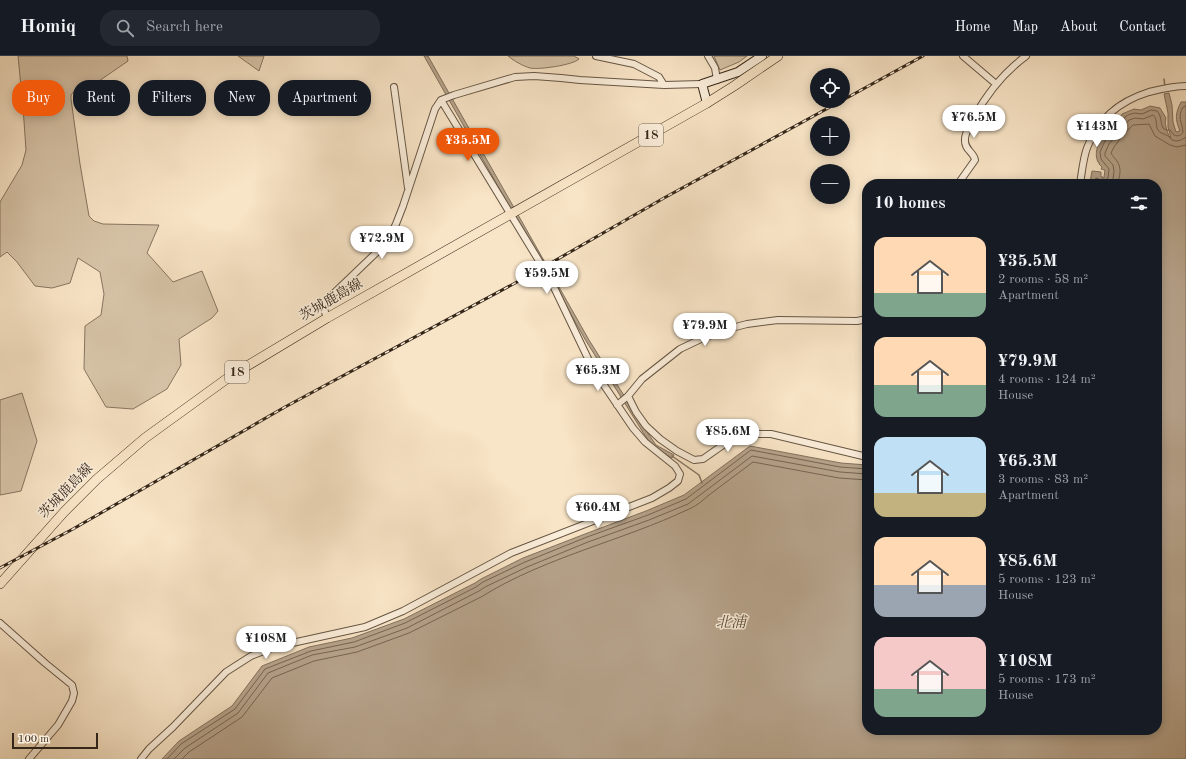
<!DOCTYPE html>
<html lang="en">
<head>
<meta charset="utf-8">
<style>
	:root { --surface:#171b24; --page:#242831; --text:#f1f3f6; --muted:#9ea1a6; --line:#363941; --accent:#ea580c }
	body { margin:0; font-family:"Old Standard TT","Noto Serif JP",serif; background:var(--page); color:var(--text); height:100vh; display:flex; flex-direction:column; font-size:15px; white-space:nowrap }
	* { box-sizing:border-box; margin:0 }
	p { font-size:13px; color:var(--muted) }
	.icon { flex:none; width:22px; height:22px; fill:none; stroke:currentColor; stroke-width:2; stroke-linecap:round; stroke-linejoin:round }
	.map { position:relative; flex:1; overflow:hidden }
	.side { position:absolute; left:862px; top:123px; width:300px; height:556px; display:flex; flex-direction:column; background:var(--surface); border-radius:16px; box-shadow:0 2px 10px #0003 }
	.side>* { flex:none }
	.guide { position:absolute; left:12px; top:24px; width:380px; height:36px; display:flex; gap:8px }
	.buttons { position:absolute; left:810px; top:12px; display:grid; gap:8px }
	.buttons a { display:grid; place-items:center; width:40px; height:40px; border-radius:50%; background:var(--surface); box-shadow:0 2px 10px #0003; font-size:20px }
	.scale { position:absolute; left:12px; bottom:10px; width:86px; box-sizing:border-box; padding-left:4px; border:2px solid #352618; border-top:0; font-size:11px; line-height:14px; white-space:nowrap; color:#352618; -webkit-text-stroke:3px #faedda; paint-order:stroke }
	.price { position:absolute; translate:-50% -34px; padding:0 9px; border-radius:14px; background:#fff; color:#222; font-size:13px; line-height:26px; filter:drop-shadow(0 1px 2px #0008) }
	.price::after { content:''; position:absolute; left:50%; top:24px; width:12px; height:9px; margin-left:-6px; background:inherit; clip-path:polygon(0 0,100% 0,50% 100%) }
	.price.active { background:var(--accent); color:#fff }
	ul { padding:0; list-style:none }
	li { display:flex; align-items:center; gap:12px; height:100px; padding:0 12px }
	li span { display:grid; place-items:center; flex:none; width:112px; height:80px; border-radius:12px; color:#555 }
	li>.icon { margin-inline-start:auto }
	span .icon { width:48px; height:48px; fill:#fffc; stroke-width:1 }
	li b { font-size:17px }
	h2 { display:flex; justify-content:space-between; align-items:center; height:48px; padding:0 12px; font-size:17px }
	.chip { padding:0 14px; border-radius:16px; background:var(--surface); box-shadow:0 2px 10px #0003; font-size:14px; line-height:36px }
	.chip.active { background:var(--accent); color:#fff }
	header { display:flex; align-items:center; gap:24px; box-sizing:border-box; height:56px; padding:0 20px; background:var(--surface); border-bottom:1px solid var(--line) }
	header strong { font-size:19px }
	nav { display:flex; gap:22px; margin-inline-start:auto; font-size:14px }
	.search { width:280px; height:36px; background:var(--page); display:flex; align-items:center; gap:10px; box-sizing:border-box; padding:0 14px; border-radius:16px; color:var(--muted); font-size:15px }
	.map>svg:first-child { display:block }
	.green { fill:#d7c4a8; stroke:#867560 }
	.water { fill:#b6a38b; stroke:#82715d }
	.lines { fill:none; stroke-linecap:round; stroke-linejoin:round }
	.shore { stroke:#766452; stroke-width:1 }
	.stream { stroke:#82715d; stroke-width:1.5 }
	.street-casing { stroke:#665644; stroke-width:8 }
	.secondary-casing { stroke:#352618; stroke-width:10 }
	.primary-casing { stroke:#352618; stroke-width:10 }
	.street { stroke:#faedda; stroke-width:6 }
	.secondary { stroke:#faedda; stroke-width:8 }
	.primary { stroke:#f8e4c6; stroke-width:9 }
	.rail-casing { stroke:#352618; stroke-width:3 }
	.rail { stroke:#faedda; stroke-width:1.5; stroke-dasharray:4.5; stroke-linecap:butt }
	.labels { text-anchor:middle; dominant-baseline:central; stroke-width:3; stroke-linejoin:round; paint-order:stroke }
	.shield { fill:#faedda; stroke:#706252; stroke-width:1 }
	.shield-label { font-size:13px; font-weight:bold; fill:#352618 }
	.street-label { font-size:14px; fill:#352618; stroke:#faedda }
	.water-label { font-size:15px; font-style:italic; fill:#5c4c3a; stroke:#faedda }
</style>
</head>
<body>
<header>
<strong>Homiq</strong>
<div class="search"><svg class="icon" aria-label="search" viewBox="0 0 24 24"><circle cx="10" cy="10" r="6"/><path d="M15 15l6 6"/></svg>Search here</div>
<nav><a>Home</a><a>Map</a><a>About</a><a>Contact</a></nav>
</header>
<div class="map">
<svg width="1186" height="703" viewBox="0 0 1186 703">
	<rect width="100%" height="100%" fill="#f8e4c6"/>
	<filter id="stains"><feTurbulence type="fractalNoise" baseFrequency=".005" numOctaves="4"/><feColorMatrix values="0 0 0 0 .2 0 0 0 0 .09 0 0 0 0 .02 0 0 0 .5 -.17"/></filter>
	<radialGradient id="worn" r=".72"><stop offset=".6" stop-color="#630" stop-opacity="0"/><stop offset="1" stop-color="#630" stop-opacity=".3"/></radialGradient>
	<!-- green -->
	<path class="green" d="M18,0H127L128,5L96,27L78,31L71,39V43L80,108L89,160L94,165L103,168L159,169L147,197L173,226L202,215L218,255L212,262L179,283L181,309L167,333L133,353L106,351L84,313L85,270L101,259L104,238L100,216L78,202L70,227L52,232L35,230L17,206L7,196L0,201V146L22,109L26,94L23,51Z
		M238,0H264L259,15Z
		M508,0H574L579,3C573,9 539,14 530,12C523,10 514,5 508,0Z
		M714,0H747L739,6L720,14Z
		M22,337L37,385L21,435L0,439V344Z"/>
	<!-- water -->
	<path class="water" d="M424,0H428L589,284L647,376L656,389L674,399L672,402L653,391L644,378L586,285Z
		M1169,37L1172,49L1173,66L1176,76L1180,75C1175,63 1175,58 1181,46H1186V703H162L179,685L232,650L262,610L309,591L352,582L404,563L475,527L481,523L523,502L585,478L646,455L684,439L750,390L841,407L867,409V674H1157V128H1088V126H1090L1092,115L1101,116V121H1103L1102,128H1103L1105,114L1101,113L1102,111L1099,108V106H1098C1092,93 1103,79 1112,70C1115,65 1120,63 1122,58L1134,53L1141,54L1150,50L1160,52L1166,62C1164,67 1167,75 1169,80L1171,82L1168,71V57L1164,38Z"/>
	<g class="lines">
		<!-- shore -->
		<path class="shore" d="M1093,128L1096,122L1104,125L1108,122L1109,113L1101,103L1100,96L1105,85L1115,72L1123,65L1125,61L1128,59L1134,57L1142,58L1151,54L1157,55C1162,60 1160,66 1163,72L1166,74H1170L1174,79C1178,81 1182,79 1183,76C1182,65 1177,62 1183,51L1186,50
			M1110,128L1113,123L1114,115L1113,109L1105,100V97L1109,88L1129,64L1135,62L1143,63L1153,59C1158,63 1155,69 1158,74C1161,78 1163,77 1166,79C1169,80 1169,81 1171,83C1176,87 1182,84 1186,81
			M1117,128C1120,121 1122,112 1117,105C1115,102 1113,101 1111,97L1114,91L1123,79L1133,69L1149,68L1155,80L1170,89L1177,91L1186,89
			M167,703L181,688L235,653L265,613L311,595L354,586L405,567L476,531L483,526L525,506L587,481L648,459L686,443L751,394L840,411L867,413
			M174,703L185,692L238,657L268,617L312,599L355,591L407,572L479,535L485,531L527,511L588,486L649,464L688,448L752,400L840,416L867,418
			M182,703L189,696L242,661L272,622L314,605L357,596L409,577L481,541C545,501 622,485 689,453C697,450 703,444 709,439C724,428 738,417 753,406L839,422L867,424"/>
		<!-- stream -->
		<path class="stream" d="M1164,23L1165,31
			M672,400L699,419L702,427"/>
		<!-- street casing -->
		<g class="street-casing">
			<path id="street" d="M596,0L634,8L659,21L664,29
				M708,0L715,12L717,24
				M963,0L996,28
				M394,31L408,132
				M958,128L975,104C974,96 964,94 965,83C965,77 970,69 973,63C986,39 1003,17 1026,0
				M1080,128C1082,116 1083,103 1087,92C1098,62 1120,45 1149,36C1161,33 1174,30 1186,30
				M327,262L323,250L330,241L379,194L390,180L396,168L403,150L435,53L441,44L454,39L515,21L534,20L561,22L580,24L664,29L702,28
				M628,340L636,356L646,370L660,383L677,395L694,404L703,403L733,382L747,378H771L867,401
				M617,349L628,340L642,323L680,293L703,282L728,273L747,268L778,264L857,265L867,263
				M0,567L45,607L72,629L74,637L72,645L58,669L29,703
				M141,703L149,693L173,671L226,616L251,600L274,591L365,571L403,555L511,497L652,442L669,432L678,425L680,418L675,410L645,386L633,372L593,313L550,223L441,44"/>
		</g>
		<!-- secondary casing -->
		<g class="secondary-casing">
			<path id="secondary" d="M707,47L702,28L738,16L762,0"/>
		</g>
		<!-- primary casing -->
		<g class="primary-casing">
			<path id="primary" d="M0,528L64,456L97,423L145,382L232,319L327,262L707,47L734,30L778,0"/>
		</g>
		<!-- street -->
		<use href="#street" class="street"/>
		<!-- secondary -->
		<use href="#secondary" class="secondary"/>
		<!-- primary -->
		<use href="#primary" class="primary"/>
		<!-- rail casing -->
		<g class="rail-casing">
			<path id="rail" d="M843,44L923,0
				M0,512L73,473L285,351L530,219L664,142L841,45"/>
		</g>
		<!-- rail -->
		<use href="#rail" class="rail"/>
	</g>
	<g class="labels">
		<!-- shield labels -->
		<g class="shield">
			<rect x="639" y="68" width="24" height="22" rx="3"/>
			<rect x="225" y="305" width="24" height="22" rx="3"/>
		</g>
		<g class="shield-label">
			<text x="651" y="79">18</text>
			<text x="237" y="316">18</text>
		</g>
		<!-- street labels -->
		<g class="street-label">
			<text transform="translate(331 244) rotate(-30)">茨城鹿島線</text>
			<text transform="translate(66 435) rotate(-46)">茨城鹿島線</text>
		</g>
		<!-- water labels -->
		<g class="water-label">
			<text x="731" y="567">北浦</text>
		</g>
	</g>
	<rect width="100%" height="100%" filter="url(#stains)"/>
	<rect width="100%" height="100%" fill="url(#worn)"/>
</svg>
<div class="buttons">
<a><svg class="icon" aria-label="locate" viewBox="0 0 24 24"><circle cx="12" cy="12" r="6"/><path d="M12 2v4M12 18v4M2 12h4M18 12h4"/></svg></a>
<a>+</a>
<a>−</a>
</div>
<div class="scale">100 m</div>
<b class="price" style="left:974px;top:83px">¥76.5M</b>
<b class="price" style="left:1097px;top:92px">¥143M</b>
<b class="price active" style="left:468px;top:106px">¥35.5M</b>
<b class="price" style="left:382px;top:204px">¥72.9M</b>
<b class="price" style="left:547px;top:239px">¥59.5M</b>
<b class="price" style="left:705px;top:291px">¥79.9M</b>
<b class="price" style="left:598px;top:336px">¥65.3M</b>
<b class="price" style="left:728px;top:397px">¥85.6M</b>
<b class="price" style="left:598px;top:473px">¥60.4M</b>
<b class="price" style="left:266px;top:604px">¥108M</b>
<div class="guide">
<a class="chip active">Buy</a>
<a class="chip">Rent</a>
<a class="chip">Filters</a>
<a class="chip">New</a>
<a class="chip">Apartment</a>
</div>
<section class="side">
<h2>10 homes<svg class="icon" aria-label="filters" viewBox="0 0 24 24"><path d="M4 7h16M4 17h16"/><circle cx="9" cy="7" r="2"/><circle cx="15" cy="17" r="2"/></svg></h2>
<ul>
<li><span style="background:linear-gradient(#ffd9b3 70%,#7fa58c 0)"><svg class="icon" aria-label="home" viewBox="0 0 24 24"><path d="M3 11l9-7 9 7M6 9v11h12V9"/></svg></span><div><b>¥35.5M</b><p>2 rooms · 58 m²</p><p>Apartment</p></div></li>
<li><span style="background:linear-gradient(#ffd9b3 60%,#7fa58c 0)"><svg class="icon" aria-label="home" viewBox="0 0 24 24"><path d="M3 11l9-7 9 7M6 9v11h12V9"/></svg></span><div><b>¥79.9M</b><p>4 rooms · 124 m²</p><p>House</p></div></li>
<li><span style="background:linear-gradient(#bfe0f5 70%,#c2b280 0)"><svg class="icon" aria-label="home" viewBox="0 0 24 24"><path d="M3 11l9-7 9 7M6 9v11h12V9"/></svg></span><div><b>¥65.3M</b><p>3 rooms · 83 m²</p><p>Apartment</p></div></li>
<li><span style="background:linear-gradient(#ffd9b3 60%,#9aa5b1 0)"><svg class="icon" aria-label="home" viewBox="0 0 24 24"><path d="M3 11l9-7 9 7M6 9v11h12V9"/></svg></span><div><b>¥85.6M</b><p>5 rooms · 123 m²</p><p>House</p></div></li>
<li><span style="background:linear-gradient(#f6c9c9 65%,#7fa58c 0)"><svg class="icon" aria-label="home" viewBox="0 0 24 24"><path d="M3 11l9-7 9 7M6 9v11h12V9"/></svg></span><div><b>¥108M</b><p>5 rooms · 173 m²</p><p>House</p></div></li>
</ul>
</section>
</div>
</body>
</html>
